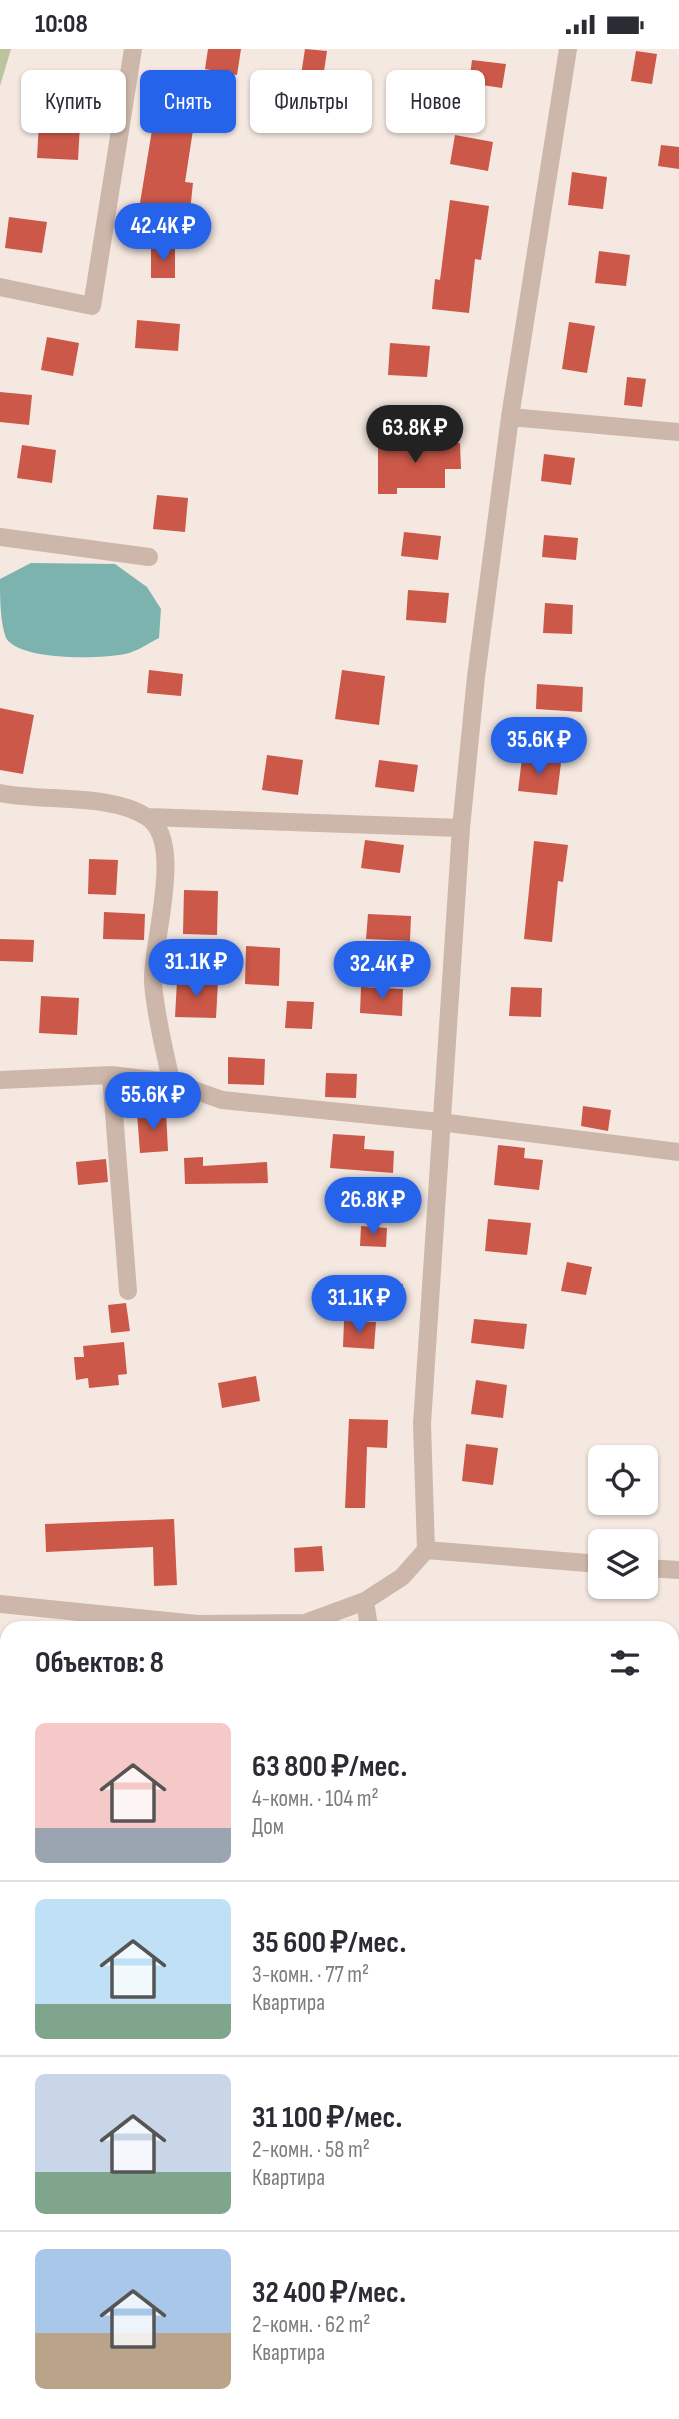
<!DOCTYPE html>
<html lang="ru">
<head>
<meta charset="utf-8">
<style>
	:root { --surface:#fff; --page:#f7f7f7; --text:#2b2b33; --muted:#7c7c81; --line:#e1e1e2; --accent:#2563eb }
	body { margin:0; font-family:"Sofia Sans Condensed",sans-serif; background:var(--page); color:var(--text); height:100vh; display:flex; flex-direction:column; font-size:26px; white-space:nowrap }
	* { box-sizing:border-box; margin:0 }
	p { font-size:23px; color:var(--muted) }
	.icon { flex:none; width:38px; height:38px; fill:none; stroke:currentColor; stroke-width:2; stroke-linecap:round; stroke-linejoin:round }
	.map { position:relative; flex:1; overflow:hidden }
	.side { position:absolute; left:0px; top:1572px; width:679px; height:800px; display:flex; flex-direction:column; background:var(--surface); border-radius:21px 21px 0 0; box-shadow:0 2px 5px #0004 }
	.side>* { flex:none }
	.hud { position:absolute; left:21px; top:21px; width:637px; height:63px; display:flex; gap:14px }
	.tools { position:absolute; left:588px; top:1396px; display:grid; gap:14px }
	.tools a { display:grid; place-items:center; width:70px; height:70px; border-radius:10px; background:var(--surface); box-shadow:0 2px 5px #0004; font-size:35px }
	.price { position:absolute; translate:-50% -60px; padding:0 16px; border-radius:24px; background:var(--accent); color:#fff; font-size:23px; line-height:46px; filter:drop-shadow(0 2px 4px #0008) }
	.price::after { content:''; position:absolute; left:50%; top:42px; width:21px; height:16px; margin-left:-10px; background:inherit; clip-path:polygon(0 0,100% 0,50% 100%) }
	.price.on { background:#222; color:#fff }
	ul { padding:0; list-style:none }
	li { display:flex; align-items:center; gap:21px; height:175px; padding:0 35px }
	li+li { border-top:2px solid var(--line) }
	li span { display:grid; place-items:center; flex:none; width:196px; height:140px; border-radius:10px; color:#555 }
	li>.icon { margin-inline-start:auto }
	span .icon { width:84px; height:84px; fill:#fffc; stroke-width:1 }
	li b { font-size:30px }
	h2 { display:flex; justify-content:space-between; align-items:center; height:84px; padding:0 35px; font-size:30px }
	.pill { padding:0 24px; border-radius:10px; background:var(--surface); box-shadow:0 2px 5px #0004; font-size:24px; line-height:63px }
	.pill.on { background:var(--accent); color:#fff }
	.status { display:flex; justify-content:space-between; align-items:center; height:49px; padding:0 35px; background:var(--surface); direction:ltr }
	.status svg { height:19px; fill:currentColor }
	.map>svg:first-child { display:block }
	.green { fill:#bcc49f }
	.water { fill:#7db3af }
	.building { fill:#cb5848 }
	.lines { fill:none; stroke-linecap:round; stroke-linejoin:round }
	.minor { stroke:#cdb7ab; stroke-width:18 }
</style>
</head>
<body>
<div class="status"><b>10:08</b><svg viewBox="0 0 49 12"><path d="M0 12V9h3v3zM5 12V6h3v6zM10 12V3h3v9zM15 12V0h3v12zM26 1h20v11H26zM47 4h2v5h-2z"/></svg></div>
<div class="map">
<svg width="679" height="2370" viewBox="0 0 679 2370">
	<rect width="100%" height="100%" fill="#f4e8e0"/>
	<!-- green -->
	<path class="green" d="M0,0H11L0,37Z
		M0,2286L7,2288V2364H256L255,2370H0Z"/>
	<!-- water -->
	<path class="water" d="M31,514L115,515L147,538L161,560L159,589C149,594 136,603 125,605C100,610 20,612 6,589C0,573 0,548 0,530Z"/>
	<!-- building -->
	<path class="building" d="M208,0H241L237,26L205,20Z
		M305,0L327,2L323,29L301,26Z
		M636,2L657,5L652,35L631,32Z
		M472,11L506,15L502,39L469,34Z
		M39,73L80,76L78,111L37,109Z
		M153,75L193,81L185,133L193,134L189,172L138,166Z
		M455,86L493,93L488,122L450,115Z
		M661,96L679,98V120L658,117Z
		M572,123L607,128L603,160L568,156Z
		M450,151L489,157L481,211L475,210L469,264L432,260L435,230L440,231Z
		M9,168L47,173L42,204L5,199Z
		M175,198V229H151V199Z
		M599,202L630,206L626,237L595,234Z
		M137,271L180,275L178,302L135,299Z
		M569,273L595,277L587,324L562,320Z
		M47,288L79,294L73,327L41,321Z
		M390,294L430,297L427,328L388,326Z
		M627,328L646,330L642,358L624,356Z
		M0,343L32,346L29,376L0,373Z
		M378,394H460L461,420H445V439H397V445H378Z
		M22,396L56,401L52,434L17,429Z
		M544,405L575,409L571,436L541,432Z
		M157,446L188,449L185,483L153,480Z
		M404,483L441,487L438,511L401,507Z
		M544,486L578,489L576,511L542,508Z
		M408,541L449,544L446,574L406,571Z
		M545,554L573,556L572,585L543,584Z
		M149,621L183,625L181,647L147,644Z
		M342,621L385,627L379,676L335,670Z
		M537,635L583,638L582,663L536,660Z
		M0,659L34,666L23,725L0,721Z
		M267,706L303,711L298,746L262,741Z
		M522,709L561,714L557,746L518,742Z
		M379,711L418,716L414,743L375,738Z
		M365,791L404,796L400,824L361,819Z
		M534,792L568,796L563,833L558,832L552,893L524,890Z
		M89,810L118,811L116,846L88,845Z
		M184,841L218,842L217,886L183,885Z
		M104,863L145,865L144,891L103,890Z
		M368,865L411,867L410,892L366,890Z
		M0,890L34,891L33,913L0,912Z
		M246,897L280,899L279,937L245,935Z
		M177,932L218,933L216,969L175,968Z
		M361,938L403,940L402,967L360,964Z
		M511,938L542,939L541,968L509,967Z
		M41,947L79,949L77,986L39,984Z
		M287,952L314,953L312,980L285,979Z
		M228,1008L265,1010L264,1036L228,1035Z
		M326,1024L357,1025L356,1049L325,1048Z
		M583,1057L611,1061L608,1082L581,1077Z
		M166,1062L168,1102L140,1104L137,1064Z
		M333,1085L365,1087L364,1100L394,1102L393,1124L330,1119Z
		M498,1096L525,1099L524,1109L543,1111L539,1141L494,1136Z
		M203,1108V1117L267,1113L268,1134L185,1135L184,1109Z
		M106,1110L108,1133L78,1136L76,1113Z
		M488,1170L531,1174L527,1206L485,1202Z
		M361,1177L387,1179L386,1198L360,1197Z
		M567,1213L592,1218L586,1246L561,1242Z
		M376,1234L403,1235L402,1261L375,1260Z
		M126,1254L130,1282L111,1284L108,1256Z
		M474,1270L527,1275L524,1300L471,1294Z
		M344,1272L376,1273L374,1300L343,1298Z
		M124,1293L127,1325L118,1326L119,1336L89,1339L88,1329L76,1331L74,1308H84L83,1297Z
		M256,1327L260,1352L222,1359L218,1334Z
		M476,1331L507,1336L503,1369L471,1365Z
		M349,1370L388,1371L387,1399L367,1398L365,1459H345Z
		M466,1395L498,1399L493,1436L462,1432Z
		M174,1470L177,1536L154,1537L153,1498L46,1503L45,1475Z
		M322,1497L324,1522L295,1523L294,1499Z"/>
	<g class="lines">
		<!-- minor -->
		<path class="minor" d="M0,238L92,257L133,0
			M510,368L679,383
			M0,488L149,508
			M0,744C44,753 110,744 147,768C186,792 151,895 153,933C155,966 165,1001 171,1033
			M148,768L461,779
			M111,1026L128,1242
			M0,1031L111,1026L171,1033L222,1051L440,1073L679,1103
			M426,1501L600,1515
			M646,1519L679,1521
			M365,1552L369,1578
			M0,1555L197,1575L305,1574L365,1552L402,1528L426,1501L422,1375L461,779L476,628L510,368L568,0
			M333,2370L334,2364"/>
	</g>
</svg>
<div class="tools">
<a><svg class="icon" aria-label="locate" viewBox="0 0 24 24"><circle cx="12" cy="12" r="6"/><path d="M12 2v4M12 18v4M2 12h4M18 12h4"/></svg></a>
<a><svg class="icon" aria-label="layers" viewBox="0 0 24 24"><path d="M12 4l9 5-9 5-9-5zM3 14l9 5 9-5"/></svg></a>
</div>
<b class="price" style="left:163px;top:214px">42.4K ₽</b>
<b class="price on" style="left:415px;top:416px">63.8K ₽</b>
<b class="price" style="left:539px;top:728px">35.6K ₽</b>
<b class="price" style="left:196px;top:950px">31.1K ₽</b>
<b class="price" style="left:382px;top:952px">32.4K ₽</b>
<b class="price" style="left:153px;top:1083px">55.6K ₽</b>
<b class="price" style="left:373px;top:1188px">26.8K ₽</b>
<b class="price" style="left:359px;top:1286px">31.1K ₽</b>
<div class="hud">
<a class="pill">Купить</a>
<a class="pill on">Снять</a>
<a class="pill">Фильтры</a>
<a class="pill">Новое</a>
</div>
<section class="side">
<h2>Объектов: 8<svg class="icon" aria-label="filters" viewBox="0 0 24 24"><path d="M4 7h16M4 17h16"/><circle cx="9" cy="7" r="2"/><circle cx="15" cy="17" r="2"/></svg></h2>
<ul>
<li><span style="background:linear-gradient(#f6c9c9 75%,#9aa5b1 0)"><svg class="icon" aria-label="home" viewBox="0 0 24 24"><path d="M3 11l9-7 9 7M6 9v11h12V9"/></svg></span><div><b>63 800 ₽/мес.</b><p>4-комн. · 104 m²</p><p>Дом</p></div></li>
<li><span style="background:linear-gradient(#bfe0f5 75%,#7fa58c 0)"><svg class="icon" aria-label="home" viewBox="0 0 24 24"><path d="M3 11l9-7 9 7M6 9v11h12V9"/></svg></span><div><b>35 600 ₽/мес.</b><p>3-комн. · 77 m²</p><p>Квартира</p></div></li>
<li><span style="background:linear-gradient(#c9d6e8 70%,#7fa58c 0)"><svg class="icon" aria-label="home" viewBox="0 0 24 24"><path d="M3 11l9-7 9 7M6 9v11h12V9"/></svg></span><div><b>31 100 ₽/мес.</b><p>2-комн. · 58 m²</p><p>Квартира</p></div></li>
<li><span style="background:linear-gradient(#a9c7e8 60%,#b9a48a 0)"><svg class="icon" aria-label="home" viewBox="0 0 24 24"><path d="M3 11l9-7 9 7M6 9v11h12V9"/></svg></span><div><b>32 400 ₽/мес.</b><p>2-комн. · 62 m²</p><p>Квартира</p></div></li>
</ul>
</section>
</div>
</body>
</html>
